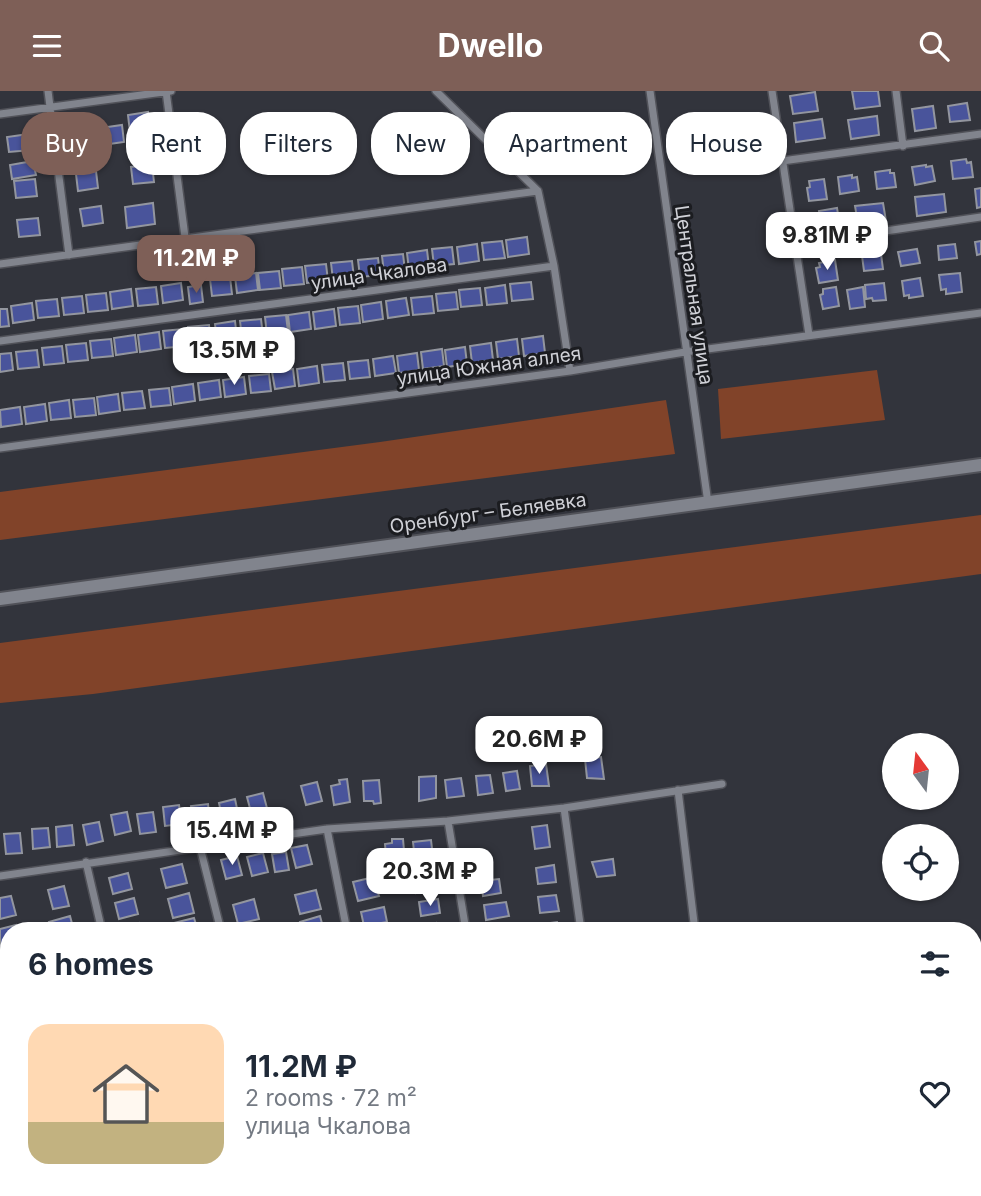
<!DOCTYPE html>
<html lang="en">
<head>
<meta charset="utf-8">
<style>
	:root { --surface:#fff; --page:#f2f2f3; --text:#1f2937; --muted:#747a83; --line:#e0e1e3; --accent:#7e5f57 }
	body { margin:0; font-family:Inter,sans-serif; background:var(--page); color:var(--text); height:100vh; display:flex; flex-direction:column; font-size:26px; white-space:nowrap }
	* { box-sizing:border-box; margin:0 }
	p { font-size:23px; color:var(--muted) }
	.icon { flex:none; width:38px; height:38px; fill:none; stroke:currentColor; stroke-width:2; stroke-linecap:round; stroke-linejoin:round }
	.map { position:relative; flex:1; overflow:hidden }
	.panel { position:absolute; left:0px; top:831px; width:982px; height:275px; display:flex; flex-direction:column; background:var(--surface); border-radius:28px 28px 0 0; box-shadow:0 2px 5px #0004 }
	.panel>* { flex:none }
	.top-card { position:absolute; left:21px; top:21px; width:940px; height:63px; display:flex; gap:14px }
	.needle { width:46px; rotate:345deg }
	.buttons { position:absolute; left:882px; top:642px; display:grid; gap:14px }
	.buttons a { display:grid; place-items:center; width:77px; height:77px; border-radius:50%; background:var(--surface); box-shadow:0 2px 5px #0004; font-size:35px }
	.price { position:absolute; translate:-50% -60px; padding:0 16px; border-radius:14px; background:#fff; color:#222; font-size:23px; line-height:46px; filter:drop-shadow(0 2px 4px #0008) }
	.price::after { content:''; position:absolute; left:50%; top:42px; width:21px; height:16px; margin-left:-10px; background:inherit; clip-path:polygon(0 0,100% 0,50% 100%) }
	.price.selected { background:var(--accent); color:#fff }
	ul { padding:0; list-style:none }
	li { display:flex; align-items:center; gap:21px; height:175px; padding:0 28px }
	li+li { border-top:2px solid var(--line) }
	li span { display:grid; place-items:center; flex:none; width:196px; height:140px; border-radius:21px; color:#555 }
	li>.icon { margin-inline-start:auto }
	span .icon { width:84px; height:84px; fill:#fffc; stroke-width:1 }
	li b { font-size:30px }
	h2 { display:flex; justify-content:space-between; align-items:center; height:84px; padding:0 28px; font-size:30px }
	.tag { padding:0 24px; border-radius:28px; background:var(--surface); box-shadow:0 2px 5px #0004; font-size:24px; line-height:63px }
	.tag.selected { background:var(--accent); color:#fff }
	header { display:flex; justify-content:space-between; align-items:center; height:91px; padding:0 28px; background:var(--accent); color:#fff; font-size:32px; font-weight:700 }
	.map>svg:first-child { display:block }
	.green { fill:#814329 }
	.building { fill:#49549b; stroke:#93969f; stroke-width:2 }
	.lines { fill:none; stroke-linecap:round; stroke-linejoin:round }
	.street-casing { stroke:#515259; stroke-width:10 }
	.secondary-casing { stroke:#515259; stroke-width:16 }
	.street { stroke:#81848d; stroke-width:7 }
	.secondary { stroke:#81848d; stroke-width:12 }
	.labels { text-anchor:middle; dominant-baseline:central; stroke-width:6; stroke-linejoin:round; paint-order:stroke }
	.street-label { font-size:19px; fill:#d0d1d7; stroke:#1b1c20 }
</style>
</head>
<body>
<header><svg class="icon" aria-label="menu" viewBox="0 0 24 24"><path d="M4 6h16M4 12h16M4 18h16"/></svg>Dwello<svg class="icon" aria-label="search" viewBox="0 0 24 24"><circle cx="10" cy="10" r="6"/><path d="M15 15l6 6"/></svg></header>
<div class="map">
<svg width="981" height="1105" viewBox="0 0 981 1105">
	<rect width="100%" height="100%" fill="#32343c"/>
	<!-- green -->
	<path class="green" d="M877,279L885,329L721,348L718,298Z
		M666,309L675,363L0,449V401L380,351Z
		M981,424V483L93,603L0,612V552Z"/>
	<!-- building -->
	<path class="building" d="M852,0H878L880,15L855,18Z
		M815,1L818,20L793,23L790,5Z
		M967,12L970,29L950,31L948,15Z
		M933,15L936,37L915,40L912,18Z
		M148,21L150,38L130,41L128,24Z
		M877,25L879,44L851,48L848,29Z
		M822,28L825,47L796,51L794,32Z
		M91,31L93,51L69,54L67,35Z
		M122,34L124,51L102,54L100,37Z
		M29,43L31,59L9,61L7,46Z
		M966,68L967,72L971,71L973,86L953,88L951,70Z
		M33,70L36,84L12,88L10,74Z
		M152,74L154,91L133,93L131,76Z
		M926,74V76L932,75L935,90L915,94L912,76Z
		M890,79V82H894L896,96L877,98L875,81Z
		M96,80L98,97L78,100L76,83Z
		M852,84V87L857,86L859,100L840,103L838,86Z
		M35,88L37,105L16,107L14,90Z
		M824,88L827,108L809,110L807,97L810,96L809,90Z
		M981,97V116L977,117L975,98Z
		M944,103L946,121L917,125L915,106Z
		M153,112L155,133L127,137L125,116Z
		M883,112L886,130L858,133L855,115Z
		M101,115L103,132L83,135L80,118Z
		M837,117L840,135L826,137V134L821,135L819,120Z
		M38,127L40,144L19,146L17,129Z
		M527,146L529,163L508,166L506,149Z
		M502,150L505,167L484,169L482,152Z
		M981,150V163L977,164L975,151Z
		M477,153L479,170L459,173L457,156Z
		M955,153L957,167L939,169L938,155Z
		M452,156L454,173L434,175L432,158Z
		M917,158L920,172L901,175L898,161Z
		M427,159L429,176L409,179L407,162Z
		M403,163L405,180L384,182L382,165Z
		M881,163L883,178L864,180L862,165Z
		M378,167L380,184L360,186L358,169Z
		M835,169L838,189L819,192L816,177L820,176L819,172Z
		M352,170L354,187L333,189L331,172Z
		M326,173L328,190L307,192L305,175Z
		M302,176L304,193L284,195L282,178Z
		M279,180L281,197L260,199L258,182Z
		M256,182L258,199L237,202L235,185Z
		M960,182L962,201L946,203V198L941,199L939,184Z
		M230,186L232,203L212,205L210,188Z
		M920,187L923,205L909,207V204L904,205L902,190Z
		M531,191L533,208L512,210L510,193Z
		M181,192L183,209L163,212L161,195Z
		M884,192L886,209L873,210L872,207L866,208L865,194Z
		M201,194L203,211L190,213L188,196Z
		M505,194L507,212L487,214L485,197Z
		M156,196L158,213L138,215L136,198Z
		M836,196L839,215L823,218L820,204L823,203V198Z
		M863,196L865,216L850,218L847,199Z
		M480,197L482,214L461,216L459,199Z
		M131,198L133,215L112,218L110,201Z
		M456,201L458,218L438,220L436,203Z
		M106,202L108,219L88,221L86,204Z
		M82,205L84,222L64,224L62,207Z
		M432,205L434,222L413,224L411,207Z
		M406,207L409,224L388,227L386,210Z
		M57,208L59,225L38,227L36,210Z
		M381,211L383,228L363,231L361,214Z
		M32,212L34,229L13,232L11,215Z
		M358,215L360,232L340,234L338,217Z
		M0,218H7L9,235L0,236Z
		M334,218L336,235L315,238L313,221Z
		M309,221L311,238L290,241L288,224Z
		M286,224L288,241L267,244L265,226Z
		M261,228L263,245L242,247L240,230Z
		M235,230L237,247L217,250L215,233Z
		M209,234L211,251L190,253L188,236Z
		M183,238L186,255L165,257L163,240Z
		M159,241L161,258L140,261L138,244Z
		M135,244L137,261L116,264L114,247Z
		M543,245L545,262L524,265L522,248Z
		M111,248L113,265L92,267L90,250Z
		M517,248L519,265L498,268L496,251Z
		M86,252L88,269L68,271L66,254Z
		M491,252L493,269L472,272L470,255Z
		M62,255L64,272L44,274L42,257Z
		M465,256L467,273L447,276L445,259Z
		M442,258L444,275L423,278L421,261Z
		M37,259L39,276L18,278L16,261Z
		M11,262L13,279L0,281V263Z
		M417,262L419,279L399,282L397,265Z
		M393,265L396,282L375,285L373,268Z
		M368,269L370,286L350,288L348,271Z
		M343,272L345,289L324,291L322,274Z
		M317,275L319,292L299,295L297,278Z
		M293,278L295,295L275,298L272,281Z
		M269,283L271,300L251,302L249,285Z
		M244,286L246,303L225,306L223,289Z
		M219,289L221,306L200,309L198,292Z
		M193,293L195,310L174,313L172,296Z
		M169,297L171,314L151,316L149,299Z
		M142,300L145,317L124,319L122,302Z
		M118,303L120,320L99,323L97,306Z
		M94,307L96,324L75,326L73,309Z
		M69,309L71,327L51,329L49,312Z
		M45,313L47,330L26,333L24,316Z
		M20,316L22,333L1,336L0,319Z
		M601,666L604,688L587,687L585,668Z
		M546,673L549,695H532L530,675Z
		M517,680L520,698L506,700L503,682Z
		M490,684L493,702L478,704L476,685Z
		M436,685V707L419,710V686Z
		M461,687L464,705L447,707L445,689Z
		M347,688L350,711L334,714L331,695L340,693L339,689Z
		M379,689L381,712L374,713L373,710H364L363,690Z
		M317,691L322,710L306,714L301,695Z
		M263,702L268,721L252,725L247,706Z
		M235,708L239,727L223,731L219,712Z
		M208,713L210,732L194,734L191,715Z
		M179,714L182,733L165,735L163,716Z
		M127,721L131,740L115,744L111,724Z
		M153,721L156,741L140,743L137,723Z
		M99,731L103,750L87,754L83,734Z
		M72,734L74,754L57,756L56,736Z
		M547,734L550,756L535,758L532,736Z
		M48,737L50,756L33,758L32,738Z
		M20,742L22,762L6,763L4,743Z
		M392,748H403L405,771L394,772V776L387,777L385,753L392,752Z
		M431,749L433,766L415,769L413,751Z
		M307,754L312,773L296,777L291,757Z
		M286,761L289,779L275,781L272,763Z
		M263,762L268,781L252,785L247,766Z
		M237,765L242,784L226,788L221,769Z
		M613,768L615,784L597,786L592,771Z
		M182,773L187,792L166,797L161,778Z
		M554,774L556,791L538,793L536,777Z
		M128,782L132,798L113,803L109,787Z
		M436,782L438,792L434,793L435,799L416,802L414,785Z
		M374,786L379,805L358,810L353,791Z
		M499,788L501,802L483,805L481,790Z
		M64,795L69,815L53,818L48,799Z
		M316,799L321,818L300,823L295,804Z
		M189,802L194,822L173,827L168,808Z
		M556,804L559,820L540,822L538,806Z
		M11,805L16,824L0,828V807Z
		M134,807L138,823L119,828L115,812Z
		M254,808L259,828L238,833L233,814Z
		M438,808L440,822L421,825L419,811Z
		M506,811L509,825L486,829L484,814Z
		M384,816L387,831L364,835L361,821Z
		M70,825L74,840H51L49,831Z
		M320,825L324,840H302L300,831Z
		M194,827L198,840H175L174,832Z
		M557,831L559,840H535L534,834Z
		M139,832L141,840H121L120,837Z
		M436,832L437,840H418L417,835Z
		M16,834L17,840H9V856L0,859V838Z
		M0,1057H2L7,1076L0,1078Z
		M117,1097H132L135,1105H120Z
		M148,1097H164L165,1100L151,1105Z
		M234,1097H258V1104L234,1105Z
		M577,1097H596L597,1105H578Z
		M694,1097H712V1103L696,1105Z
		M110,1099L111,1105H95V1103Z"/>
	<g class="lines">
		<!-- street casing -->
		<g class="street-casing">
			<path id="street" d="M48,0L69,164
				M166,0L185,146
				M436,0L538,100L554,175L570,280
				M650,0L708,412
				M772,0L809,244
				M896,0L903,55
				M0,23L171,0
				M782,70L981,43
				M797,153L981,126
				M0,173L538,100
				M0,250L554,175
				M0,357L570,280L685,261L981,222
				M678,699L695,840
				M564,717L581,840
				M448,730L466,840
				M327,738L347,840
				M200,756L221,840
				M86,771L102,840
				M0,785L327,738L448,730L564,717L722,693
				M0,932L9,969
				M0,996L9,994
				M278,1097L279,1105
				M389,1097L390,1105
				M506,1097L507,1105
				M617,1097L618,1105
				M0,1099L10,1097
				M18,1105L22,1097"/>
		</g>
		<!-- secondary casing -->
		<g class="secondary-casing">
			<path id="secondary" d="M0,508L981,374"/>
		</g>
		<!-- street -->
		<use href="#street" class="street"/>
		<!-- secondary -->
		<use href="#secondary" class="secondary"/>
	</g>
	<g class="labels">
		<!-- street labels -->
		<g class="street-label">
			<text transform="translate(379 183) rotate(-8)">улица Чкалова</text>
			<text transform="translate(694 204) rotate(82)">Центральная улица</text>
			<text transform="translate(489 275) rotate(-8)">улица Южная аллея</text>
			<text transform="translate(488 422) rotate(-8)">Оренбург – Беляевка</text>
		</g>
	</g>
</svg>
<div class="buttons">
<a><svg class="needle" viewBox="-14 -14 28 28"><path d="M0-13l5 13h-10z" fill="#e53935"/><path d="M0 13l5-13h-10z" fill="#747a83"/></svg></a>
<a><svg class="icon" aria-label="locate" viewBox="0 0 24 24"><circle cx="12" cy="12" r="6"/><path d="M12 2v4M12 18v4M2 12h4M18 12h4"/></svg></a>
</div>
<b class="price" style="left:827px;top:181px">9.81M ₽</b>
<b class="price selected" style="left:196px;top:204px">11.2M ₽</b>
<b class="price" style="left:234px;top:296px">13.5M ₽</b>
<b class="price" style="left:539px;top:685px">20.6M ₽</b>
<b class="price" style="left:232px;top:776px">15.4M ₽</b>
<b class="price" style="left:430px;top:817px">20.3M ₽</b>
<div class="top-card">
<a class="tag selected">Buy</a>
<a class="tag">Rent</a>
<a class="tag">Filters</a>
<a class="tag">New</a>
<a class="tag">Apartment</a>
<a class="tag">House</a>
</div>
<section class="panel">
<h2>6 homes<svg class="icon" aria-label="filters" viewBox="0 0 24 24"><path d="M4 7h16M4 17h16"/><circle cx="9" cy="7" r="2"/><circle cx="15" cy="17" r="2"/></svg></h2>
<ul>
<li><span style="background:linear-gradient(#ffd9b3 70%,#c2b280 0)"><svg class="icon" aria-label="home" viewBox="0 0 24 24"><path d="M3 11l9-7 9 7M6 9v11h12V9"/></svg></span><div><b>11.2M ₽</b><p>2 rooms · 72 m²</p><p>улица Чкалова</p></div><svg class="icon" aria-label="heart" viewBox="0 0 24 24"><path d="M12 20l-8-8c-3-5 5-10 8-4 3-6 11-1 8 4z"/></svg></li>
</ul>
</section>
</div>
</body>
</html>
